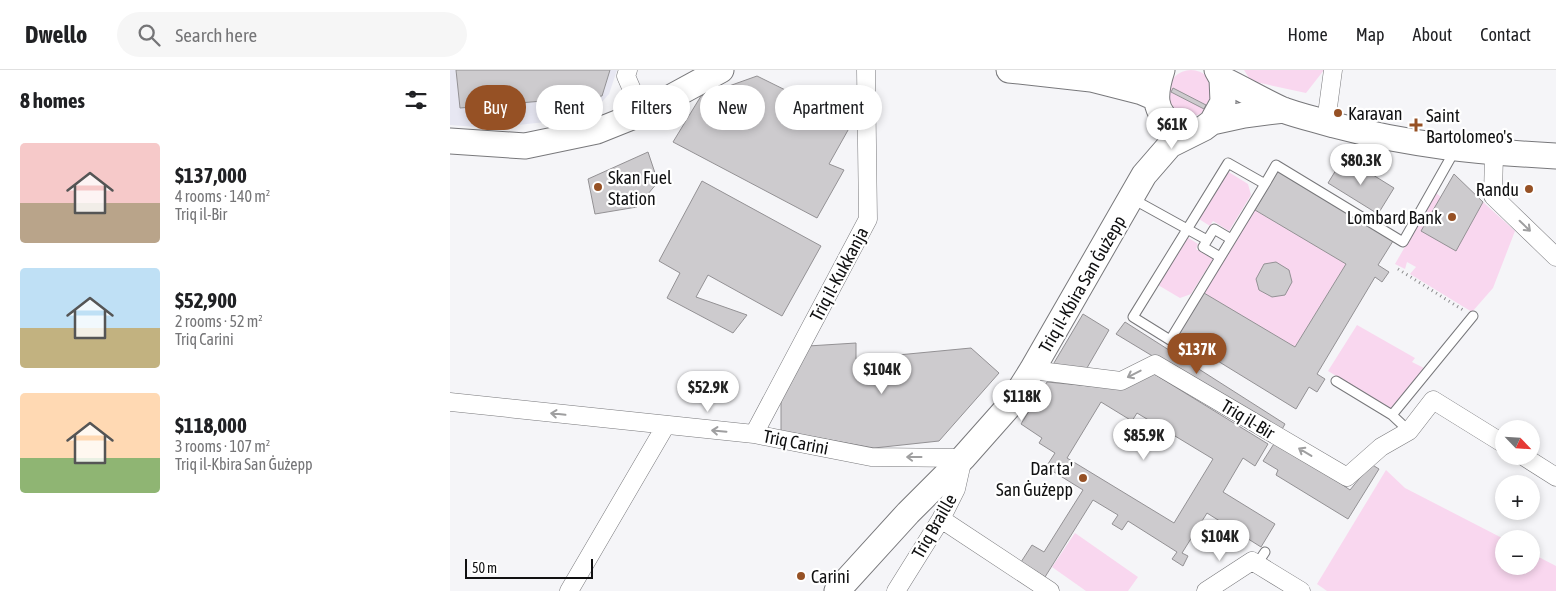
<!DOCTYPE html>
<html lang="en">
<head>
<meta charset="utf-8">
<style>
	:root { --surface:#fff; --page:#f6f6f6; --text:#202124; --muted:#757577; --line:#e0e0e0; --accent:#965125 }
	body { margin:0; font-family:"Asap Condensed",sans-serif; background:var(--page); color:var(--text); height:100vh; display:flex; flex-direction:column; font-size:19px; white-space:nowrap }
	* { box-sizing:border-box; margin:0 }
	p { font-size:16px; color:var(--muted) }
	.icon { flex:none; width:28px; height:28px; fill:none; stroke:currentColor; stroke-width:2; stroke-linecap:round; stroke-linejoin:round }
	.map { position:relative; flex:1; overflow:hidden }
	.sheet { display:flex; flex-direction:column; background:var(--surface); width:450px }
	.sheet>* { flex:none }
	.hud { position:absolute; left:15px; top:15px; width:475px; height:45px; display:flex; gap:10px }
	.needle { width:32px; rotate:115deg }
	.fabs { position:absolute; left:1045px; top:350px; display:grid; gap:10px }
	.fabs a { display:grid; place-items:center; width:45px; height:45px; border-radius:50%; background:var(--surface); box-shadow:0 2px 8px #0003; font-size:25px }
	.scale { position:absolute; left:15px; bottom:12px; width:128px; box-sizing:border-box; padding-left:5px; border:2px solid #101011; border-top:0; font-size:14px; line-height:18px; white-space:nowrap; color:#101011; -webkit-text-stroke:4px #fff; paint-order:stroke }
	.price { position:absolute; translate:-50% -42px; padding:0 11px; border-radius:18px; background:#fff; color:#222; font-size:16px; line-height:32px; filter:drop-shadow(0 1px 2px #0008) }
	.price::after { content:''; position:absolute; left:50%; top:30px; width:15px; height:11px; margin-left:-8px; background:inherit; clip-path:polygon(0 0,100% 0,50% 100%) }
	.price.on { background:var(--accent); color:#fff }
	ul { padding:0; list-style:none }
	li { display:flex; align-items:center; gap:15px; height:125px; padding:0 20px }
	li span { display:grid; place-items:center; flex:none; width:140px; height:100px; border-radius:5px; color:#555 }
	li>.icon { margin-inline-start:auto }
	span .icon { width:60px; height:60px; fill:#fffc; stroke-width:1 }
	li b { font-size:21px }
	h2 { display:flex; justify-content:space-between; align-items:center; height:60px; padding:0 20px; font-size:21px }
	.tag { padding:0 18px; border-radius:22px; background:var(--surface); box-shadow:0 2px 8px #0003; font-size:18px; line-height:45px }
	.tag.on { background:var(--accent); color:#fff }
	header { display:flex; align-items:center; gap:30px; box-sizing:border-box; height:70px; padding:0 25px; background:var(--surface); border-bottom:1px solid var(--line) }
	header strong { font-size:24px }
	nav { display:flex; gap:28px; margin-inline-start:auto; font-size:18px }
	.search { width:350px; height:45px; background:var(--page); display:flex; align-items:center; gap:12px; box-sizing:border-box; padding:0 18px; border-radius:28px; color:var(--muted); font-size:19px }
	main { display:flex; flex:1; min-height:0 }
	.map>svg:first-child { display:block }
	.built { fill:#e7e7f2 }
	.green { fill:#f9d7ef }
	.building { fill:#cdcbce; stroke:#939194; fill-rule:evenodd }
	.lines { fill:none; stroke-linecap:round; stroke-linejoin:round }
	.service-casing { stroke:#78787b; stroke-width:11 }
	.minor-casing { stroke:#78787b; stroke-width:19 }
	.secondary-casing { stroke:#78787b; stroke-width:27 }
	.path { stroke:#8c8c8e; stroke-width:3; stroke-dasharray:1 4; stroke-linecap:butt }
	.service { stroke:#fff; stroke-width:9 }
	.minor { stroke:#fff; stroke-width:18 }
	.secondary { stroke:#fff; stroke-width:25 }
	.oneway { stroke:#9f9fa0 }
	.poi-dot { fill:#965125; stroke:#fff; stroke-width:2 }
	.labels { text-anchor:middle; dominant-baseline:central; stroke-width:4.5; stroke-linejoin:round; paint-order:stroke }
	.poi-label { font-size:18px; fill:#101011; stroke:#fff; text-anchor:start }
	.street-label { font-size:18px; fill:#101011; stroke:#fff }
</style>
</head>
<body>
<header>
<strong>Dwello</strong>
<div class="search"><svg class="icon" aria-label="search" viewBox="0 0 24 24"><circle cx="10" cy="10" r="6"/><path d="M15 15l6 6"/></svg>Search here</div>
<nav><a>Home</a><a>Map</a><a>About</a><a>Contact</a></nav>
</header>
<main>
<section class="sheet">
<h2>8 homes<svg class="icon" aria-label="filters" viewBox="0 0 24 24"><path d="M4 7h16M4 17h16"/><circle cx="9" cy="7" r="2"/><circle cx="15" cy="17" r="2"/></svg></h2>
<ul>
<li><span style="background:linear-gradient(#f6c9c9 60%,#b9a48a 0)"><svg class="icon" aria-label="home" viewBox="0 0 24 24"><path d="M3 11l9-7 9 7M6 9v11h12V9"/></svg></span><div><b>$137,000</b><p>4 rooms · 140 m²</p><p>Triq il-Bir</p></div></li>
<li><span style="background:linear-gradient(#bfe0f5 60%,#c2b280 0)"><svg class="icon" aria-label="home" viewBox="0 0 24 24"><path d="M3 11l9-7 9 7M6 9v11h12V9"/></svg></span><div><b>$52,900</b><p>2 rooms · 52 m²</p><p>Triq Carini</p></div></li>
<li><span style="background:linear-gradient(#ffd9b3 65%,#8fb573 0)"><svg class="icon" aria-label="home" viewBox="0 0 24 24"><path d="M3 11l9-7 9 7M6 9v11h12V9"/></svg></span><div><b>$118,000</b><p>3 rooms · 107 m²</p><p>Triq il-Kbira San Ġużepp</p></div></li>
</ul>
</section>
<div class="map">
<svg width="1106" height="521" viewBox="0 0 1106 521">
	<rect width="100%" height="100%" fill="#f5f5f8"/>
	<!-- built -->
	<path class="built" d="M0,0H167L159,24L142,43L96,52L40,58L0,55Z"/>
	<!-- green -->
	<path class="green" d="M794,0H874L856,23L801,11Z
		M718 23a23 23 0 1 1 46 0a23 23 0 1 1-46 0Z
		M777,101L798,114L801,125L779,161L763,151L760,156L749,149Z
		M986,123L991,127L1006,180L1033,132L1065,161L1043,218L1022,242L960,204L966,197L957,192L955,199L945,194Z
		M805,140L896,194L845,277L754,223Z
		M737,167L748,174L746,179L763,189L741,224L730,228L708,215Z
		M907,255L965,288L962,292L974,298L941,339L878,301Z
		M936,400L955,418L1054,469V496H1081V483L1106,496V521H877L867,514Z
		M625,463L688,507L678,521H636L602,497Z"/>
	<!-- building -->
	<path class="building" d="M6,0H160L152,26L10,38Z
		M307,6L402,53L379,94L394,100L367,148L223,72L251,26Z
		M723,18L756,35L754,39L721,22Z
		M198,82L208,112L187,137L145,144L138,109Z
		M894,87L944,118L928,144L878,113Z
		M828,101L943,171L928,195L939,202L932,212L925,207L867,304L875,309L867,322L859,317L846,339L727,266L754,223L845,277L896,194L805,140Z
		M1004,104L1033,132L1006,181L971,161Z
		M252,111L371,176L332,246L258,205L246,227L297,245L283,263L217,228L230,203L209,191Z
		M826,192L839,200L842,212L835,225L822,227L809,220L806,209L814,194Z
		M633,244L659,260L634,303L601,298Z
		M675,252L835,354L830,363L666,264Z
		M406,273V289L521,278L549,303L489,371L424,378L331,361V331L358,276Z
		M701,302L818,374L805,396L793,388L773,422L825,454L811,477L757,443L732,483L738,486L733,496L722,489L727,482L678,451L672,460L662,454L668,445L643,430L595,507L571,492L582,475L594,482L633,420L596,397L605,383L589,373L592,368L571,354L597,312L672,319ZM651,332L682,351L687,343L763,389L724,453L617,388Z
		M827,369L900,420L921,394L929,399L898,449L826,405L828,400L813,391Z"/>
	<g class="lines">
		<!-- service casing -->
		<g class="service-casing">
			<path id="service" d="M815,114L778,93L683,247L720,270L815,114L826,95L953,172L1005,80
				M681,128L757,170
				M770,187L753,177L764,159L781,169
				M886,311L942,345L959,361
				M942,345L1023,246
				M807,494L815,482"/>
		</g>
		<!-- minor casing -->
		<g class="minor-casing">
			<path id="minor" d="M178,0L176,6L192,43
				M876,52L883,0
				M1044,83L1043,126L1106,187
				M582,300L671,311L705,294L897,407L931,377L959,361L983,330L1054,374
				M0,332L304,364L421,387L513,388L506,419L491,449L446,521
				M304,364L418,149L416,0
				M1073,386L1106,407
				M491,449L600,521
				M119,521L216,355
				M756,521L802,491L851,521"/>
		</g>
		<!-- secondary casing -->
		<g class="secondary-casing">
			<path id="secondary" d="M559,0L641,9L692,22L706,28
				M712,0C705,22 701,43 726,56C731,59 739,60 745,62
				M651,7L700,0
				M772,9C793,19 813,31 833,40C849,46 868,50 884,55C959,75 1029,82 1106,86
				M762,52L794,45L834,40
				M0,71L75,76L147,61L192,43L271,0
				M387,521L458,443L513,388L560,335L582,300L694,105L720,75L754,58L762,52L773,32L772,9L767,0"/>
		</g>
		<!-- path -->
		<path class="path" d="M948,199L1013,240"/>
		<!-- service -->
		<use href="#service" class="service"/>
		<!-- minor -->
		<use href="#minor" class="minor"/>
		<!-- secondary -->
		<use href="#secondary" class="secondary"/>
	</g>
	<!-- one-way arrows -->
	<defs><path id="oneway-shaft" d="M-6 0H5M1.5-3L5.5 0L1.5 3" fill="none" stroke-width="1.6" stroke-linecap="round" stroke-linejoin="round" transform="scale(1.25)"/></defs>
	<g class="oneway">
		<use href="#oneway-shaft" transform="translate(1075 156) rotate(44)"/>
		<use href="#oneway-shaft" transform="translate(684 304) rotate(153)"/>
		<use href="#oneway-shaft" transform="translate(108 344) rotate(-174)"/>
		<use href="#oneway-shaft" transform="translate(269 361) rotate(-175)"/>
		<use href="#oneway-shaft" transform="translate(855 382) rotate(-149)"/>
		<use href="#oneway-shaft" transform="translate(464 387) rotate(-180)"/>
	</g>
	<!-- markers -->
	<g class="poi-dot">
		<circle cx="888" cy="43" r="5"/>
		<path d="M963.5 47.5h5v5h5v5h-5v5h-5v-5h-5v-5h5z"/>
		<circle cx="148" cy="117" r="5"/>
		<circle cx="1079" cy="119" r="5"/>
		<circle cx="1002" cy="147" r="5"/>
		<circle cx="633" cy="408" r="5"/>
		<circle cx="351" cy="506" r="5"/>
	</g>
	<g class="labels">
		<!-- poi labels -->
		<g class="poi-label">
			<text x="898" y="43">Karavan</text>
			<text x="976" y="45">Saint<tspan x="976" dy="21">Bartolomeo's</tspan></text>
			<text x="158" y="107">Skan Fuel<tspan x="158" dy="21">Station</tspan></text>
			<text x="1069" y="119" text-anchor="end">Randu</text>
			<text x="992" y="147" text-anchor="end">Lombard Bank</text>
			<text x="623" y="398" text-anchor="end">Dar ta'<tspan x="623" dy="21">San Ġużepp</tspan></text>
			<text x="361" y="506">Carini</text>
		</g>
		<!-- street labels -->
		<g class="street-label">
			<text transform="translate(389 204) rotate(-62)">Triq il-Kukkanja</text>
			<text transform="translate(632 214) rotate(-60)">Triq il-Kbira San Ġużepp</text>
			<text transform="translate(798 349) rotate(31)">Triq il-Bir</text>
			<text transform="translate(346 372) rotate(11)">Triq Carini</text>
			<text transform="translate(484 456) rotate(-60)">Triq Braille</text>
		</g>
	</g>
</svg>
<div class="fabs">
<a><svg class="needle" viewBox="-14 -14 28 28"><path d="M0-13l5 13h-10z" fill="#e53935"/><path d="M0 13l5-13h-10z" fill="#757577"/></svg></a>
<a>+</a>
<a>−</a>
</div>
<div class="scale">50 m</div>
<b class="price" style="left:722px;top:80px">$61K</b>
<b class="price" style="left:911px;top:116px">$80.3K</b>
<b class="price on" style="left:747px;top:305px">$137K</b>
<b class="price" style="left:432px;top:325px">$104K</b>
<b class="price" style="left:258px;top:343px">$52.9K</b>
<b class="price" style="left:572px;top:352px">$118K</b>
<b class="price" style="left:694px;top:391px">$85.9K</b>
<b class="price" style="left:770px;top:492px">$104K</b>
<div class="hud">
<a class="tag on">Buy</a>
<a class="tag">Rent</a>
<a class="tag">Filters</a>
<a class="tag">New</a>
<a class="tag">Apartment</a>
</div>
</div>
</main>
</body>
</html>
